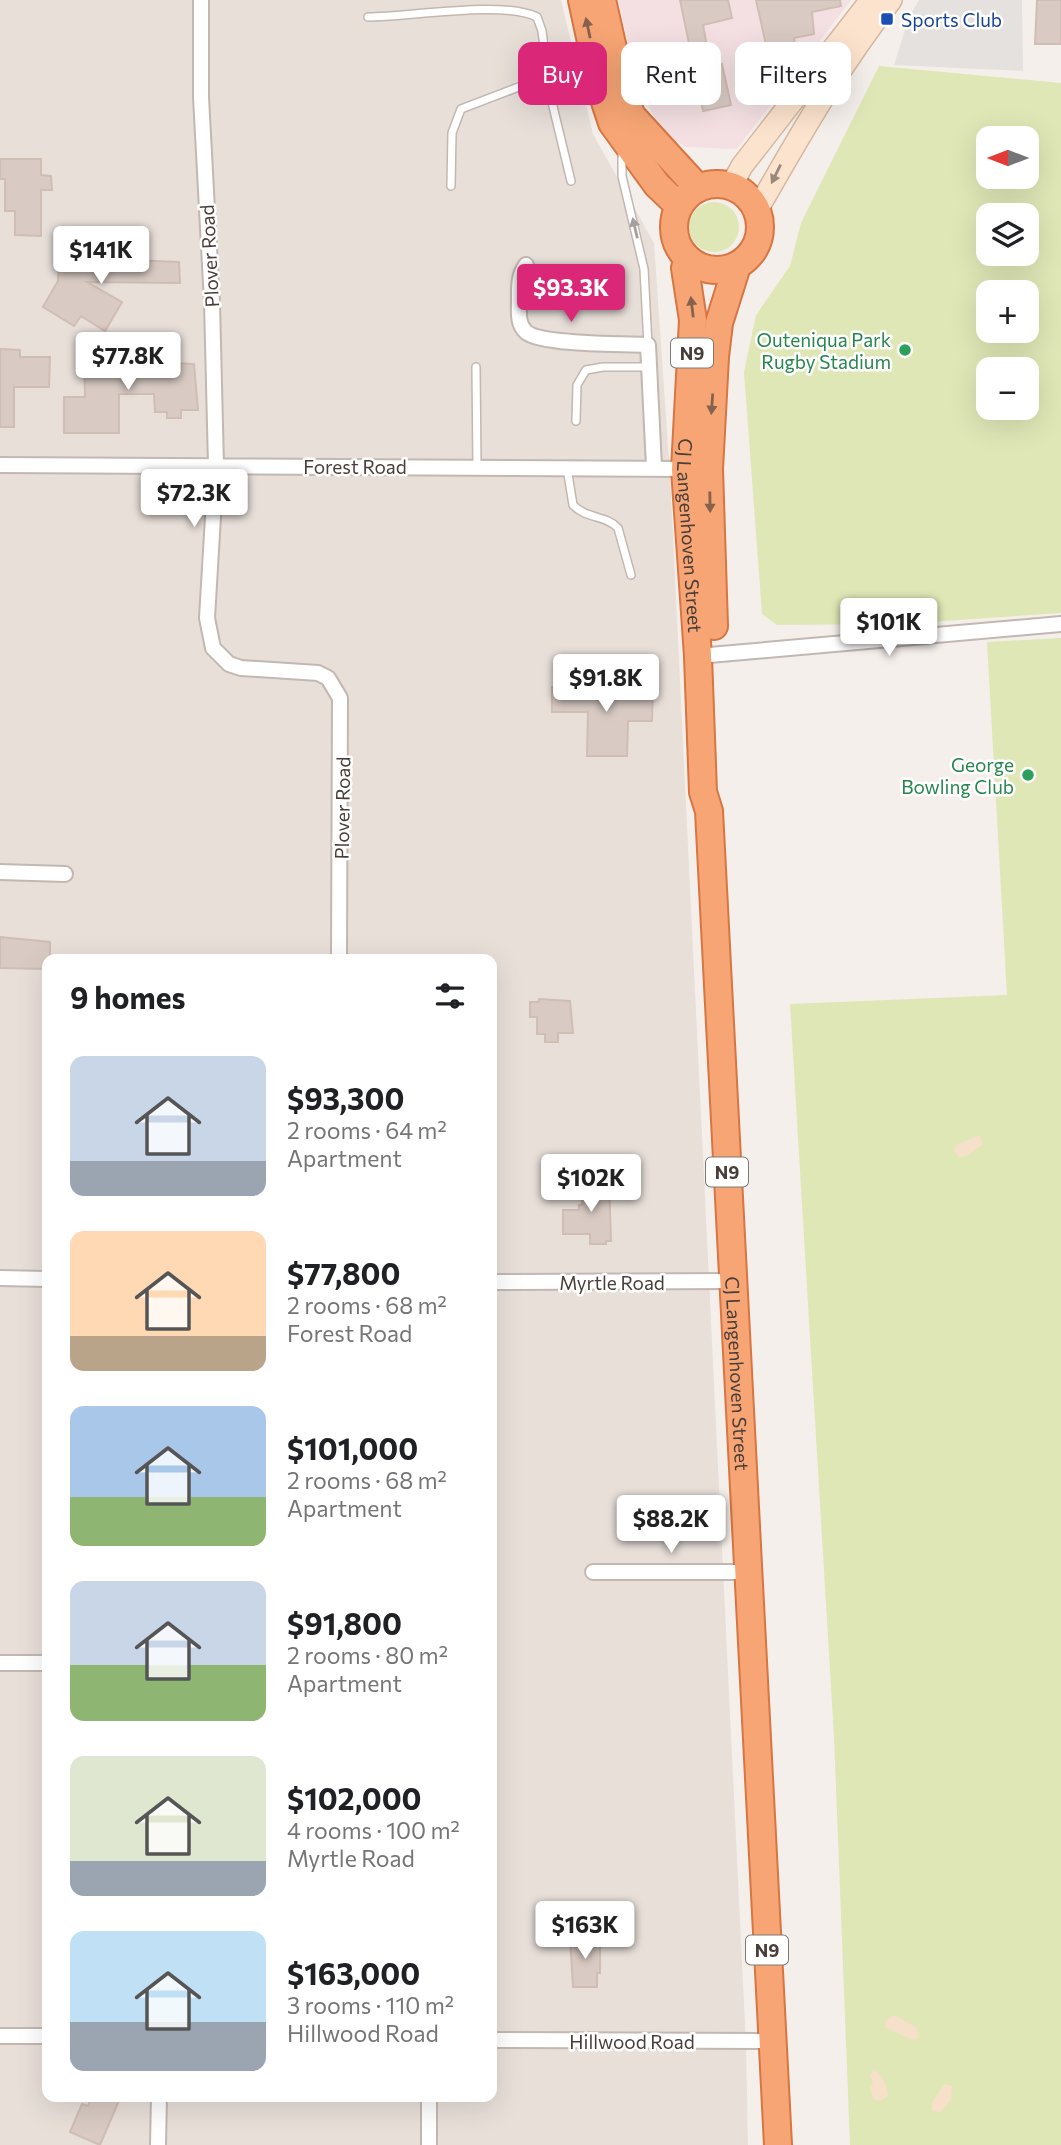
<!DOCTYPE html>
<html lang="en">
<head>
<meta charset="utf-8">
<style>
	:root { --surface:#fff; --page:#f6f6f6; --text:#202124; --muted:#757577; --accent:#db2777 }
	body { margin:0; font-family:Commissioner,sans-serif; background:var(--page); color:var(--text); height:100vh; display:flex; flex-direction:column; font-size:26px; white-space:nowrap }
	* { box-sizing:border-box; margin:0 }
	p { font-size:23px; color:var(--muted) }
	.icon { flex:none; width:38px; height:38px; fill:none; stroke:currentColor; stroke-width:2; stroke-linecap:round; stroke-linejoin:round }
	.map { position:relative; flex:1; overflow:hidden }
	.panel { position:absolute; left:42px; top:954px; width:455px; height:1148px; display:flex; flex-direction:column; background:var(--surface); border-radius:14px; box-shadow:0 7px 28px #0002 }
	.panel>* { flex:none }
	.banner { position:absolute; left:518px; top:42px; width:438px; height:63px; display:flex; gap:14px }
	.needle { width:46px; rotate:270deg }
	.fabs { position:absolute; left:976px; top:126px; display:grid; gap:14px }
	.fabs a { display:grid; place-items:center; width:63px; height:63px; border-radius:14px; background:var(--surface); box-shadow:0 7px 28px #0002; font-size:35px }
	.price { position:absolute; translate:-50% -60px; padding:0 16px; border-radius:7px; background:#fff; color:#222; font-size:23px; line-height:46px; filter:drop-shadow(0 2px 4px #0008) }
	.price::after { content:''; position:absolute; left:50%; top:42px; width:21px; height:16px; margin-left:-10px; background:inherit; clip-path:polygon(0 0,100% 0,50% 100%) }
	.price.active { background:var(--accent); color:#fff }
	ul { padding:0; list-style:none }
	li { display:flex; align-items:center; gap:21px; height:175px; padding:0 28px }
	li span { display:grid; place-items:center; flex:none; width:196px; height:140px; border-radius:14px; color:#555 }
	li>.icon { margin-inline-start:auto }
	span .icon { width:84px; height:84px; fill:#fffc; stroke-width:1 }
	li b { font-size:30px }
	h2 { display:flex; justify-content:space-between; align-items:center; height:84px; padding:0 28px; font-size:30px }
	.chip { padding:0 24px; border-radius:14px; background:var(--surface); box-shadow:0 7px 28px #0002; font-size:24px; line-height:63px }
	.chip.active { background:var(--accent); color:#fff }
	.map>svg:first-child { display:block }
	.residential { fill:#e8dfd9; fill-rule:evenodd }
	.medical { fill:#f4e0e3 }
	.green { fill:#dfe7b6; fill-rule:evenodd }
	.sand { fill:#f6e0ca }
	.parking { fill:#e4e1df }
	.building { fill:#d9cbc4; stroke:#d0bdb4; stroke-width:2 }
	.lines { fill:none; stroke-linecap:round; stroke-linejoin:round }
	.lane-casing { stroke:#c3b7b1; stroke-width:10 }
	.street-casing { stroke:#c3b7b1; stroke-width:18 }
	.secondary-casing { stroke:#d5b79f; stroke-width:24 }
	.highway-casing { stroke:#d77543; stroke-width:30 }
	.lane { stroke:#fff; stroke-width:7 }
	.street { stroke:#fff; stroke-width:14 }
	.secondary { stroke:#fce3ce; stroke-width:21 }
	.highway { stroke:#f7a574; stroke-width:26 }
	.oneway { fill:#86624e }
	.oneway2 { fill:#9a887c }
	.oneway3 { fill:#a49e9c }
	.transit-dot { fill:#1a4fb4; stroke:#fff; stroke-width:2.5 }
	.leisure-dot { fill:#2e9e5b; stroke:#fff; stroke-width:2.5 }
	.labels { text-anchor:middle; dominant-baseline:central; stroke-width:5; stroke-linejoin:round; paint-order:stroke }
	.shield { fill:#fff; stroke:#807874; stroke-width:2 }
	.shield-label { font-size:18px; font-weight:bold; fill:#493e39 }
	.transit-label { font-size:19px; fill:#164399; stroke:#fff; text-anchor:start }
	.street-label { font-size:19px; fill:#493e39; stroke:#fff }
	.leisure-label { font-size:19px; fill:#27864d; stroke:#fff; text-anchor:end }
</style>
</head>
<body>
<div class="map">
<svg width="1061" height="2145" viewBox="0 0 1061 2145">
	<rect width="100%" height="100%" fill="#f5efeb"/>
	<!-- residential -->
	<path class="residential" d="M0,0H561L593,134L654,243L670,474L746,2044L748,2145H0ZM47,959H492V2096H47Z"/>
	<!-- medical -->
	<path class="medical" d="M618,0H851L737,149L686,147L661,133L635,75Z"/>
	<!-- green -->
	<path class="green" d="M879,66L1061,83V613L899,624L777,625L762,614L744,372L756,315L790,266L801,223ZM989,138H1027V177H989ZM989,215H1027V254H989ZM989,292H1027V331H989ZM989,369H1027V408H989Z
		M689 227a25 25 0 1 1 50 0a25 25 0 1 1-50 0Z
		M1061,638V2145H850L834,1737L790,1004L1007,995L987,642Z"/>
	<!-- sand -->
	<path class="sand" d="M980,1135L982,1145L967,1156L959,1157L954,1151L956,1145Z
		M894,2015L916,2027L919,2037L915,2040C910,2039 888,2029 884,2026L889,2017Z
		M873,2071L878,2072L886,2084L888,2096L880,2101L873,2099L870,2086L873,2084L870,2075Z
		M945,2084L952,2086L951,2100L940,2112L932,2111V2102Z"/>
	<!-- parking -->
	<path class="parking" d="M919,0H1022L1023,71L894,65L909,17Z"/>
	<!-- building -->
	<path class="building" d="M680,0H728L732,18L703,25L711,67L722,64L731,105L703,111Z
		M756,0H840L841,6L812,12L814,34L794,38L797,55L781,58L779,48L767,49Z
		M1037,0H1061V44H1035Z
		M0,159H41V175L51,176L52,190H41V236L15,235V211H5V179H0Z
		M59,257L179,262L180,283L87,282L122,302L105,331L81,316L74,326L43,307L58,281Z
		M0,349L20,350V357H50L49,387H14V427H0Z
		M84,355H119V361L194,364L198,410H181V418H167V412H155L154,394H119V433H64V397H85Z
		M625,686L653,687L652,721H628L627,756H587L588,712H552V687Z
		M0,937L50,942V959H46V969L0,968Z
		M539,999L570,1001L573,1033H558V1042H545V1034H537V1017H530V1002H539Z
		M582,1181H609L611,1241H606V1244H590V1234H563V1210H579V1205H582Z
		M570,1937H600V1973H597V1987H573Z
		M92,2096H121L100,2145L70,2132L82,2104L88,2106Z"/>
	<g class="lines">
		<!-- lane casing -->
		<g class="lane-casing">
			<path id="lane" d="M368,17C410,17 502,0 537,17L542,31L550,94L571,181
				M622,150V176L644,269L648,345
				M451,186L452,133L461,109L529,83L593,73
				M476,367L477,467
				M576,421L577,385L586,370L603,367H649
				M567,468L573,505C586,519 606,515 618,528L631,575"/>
		</g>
		<!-- street casing -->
		<g class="street-casing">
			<path id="street" d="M201,0V97L212,303L216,466L207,618L213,648L229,664L241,668L318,673L328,678L340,698L339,959
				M526,265C518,276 519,288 519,301C519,311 517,324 526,332C541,345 625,344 648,345L654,467
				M0,465L688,469
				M698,656L1061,624
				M0,872L65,874
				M0,1278L47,1279
				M492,1282L733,1281
				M593,1572H749
				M0,1663H47
				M0,2036H47
				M492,2040L772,2041
				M158,2145L159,2096
				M429,2145V2096"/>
		</g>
		<!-- secondary casing -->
		<g class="secondary-casing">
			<path id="secondary" d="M731,186L742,166L871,0
				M757,210C799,137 839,66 891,0"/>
		</g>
		<!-- highway casing -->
		<g class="highway-casing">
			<g id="highway">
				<path d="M582,0L602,93L612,123L657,185L679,206"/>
				<path d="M602,0L624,97L632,116L698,188"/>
				<circle cx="717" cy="227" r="43"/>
				<path id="s1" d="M688,259L685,268L693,320L685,469L698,656L703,792L709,811L778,2145"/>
				<path d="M714,626L709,469L715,357L719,323L737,266"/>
			</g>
		</g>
		<!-- lane -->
		<use href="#lane" class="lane"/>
		<!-- street -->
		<use href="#street" class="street"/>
		<!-- secondary -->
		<use href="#secondary" class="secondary"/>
		<!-- highway -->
		<use href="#highway" class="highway"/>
	</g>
	<!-- one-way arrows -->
	<defs><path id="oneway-solid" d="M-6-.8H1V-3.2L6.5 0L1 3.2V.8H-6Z" transform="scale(1.75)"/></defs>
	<g class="oneway">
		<use href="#oneway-solid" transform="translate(588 28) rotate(-102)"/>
		<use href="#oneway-solid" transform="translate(692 307) rotate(-97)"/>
		<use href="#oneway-solid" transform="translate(712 404) rotate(94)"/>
		<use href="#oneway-solid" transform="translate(710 502) rotate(89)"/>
	</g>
	<use class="oneway2" href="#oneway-solid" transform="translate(776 174) rotate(116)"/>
	<use class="oneway3" href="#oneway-solid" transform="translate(635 228) rotate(-103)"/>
	<!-- markers -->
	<rect class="transit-dot" x="880" y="12" width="14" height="14" rx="3.5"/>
	<g class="leisure-dot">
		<circle cx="905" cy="350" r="7"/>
		<circle cx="1028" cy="775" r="7"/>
	</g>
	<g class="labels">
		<!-- shield labels -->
		<g class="shield">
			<rect x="671" y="338.5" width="42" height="29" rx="5"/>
			<rect x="706" y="1157.5" width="42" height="29" rx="5"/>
			<rect x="746" y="1935.5" width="42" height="29" rx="5"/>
		</g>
		<g class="shield-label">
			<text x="692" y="353">N9</text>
			<text x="727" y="1172">N9</text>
			<text x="767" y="1950">N9</text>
		</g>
		<!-- transit labels -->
		<g class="transit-label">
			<text x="901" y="19">Sports Club</text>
		</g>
		<!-- street labels -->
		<g class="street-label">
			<text transform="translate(209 256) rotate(-93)">Plover Road</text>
			<text x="355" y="466">Forest Road</text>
			<text stroke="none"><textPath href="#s1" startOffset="278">CJ Langenhoven Street</textPath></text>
			<text transform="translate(342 808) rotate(-89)">Plover Road</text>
			<text x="612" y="1282">Myrtle Road</text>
			<text stroke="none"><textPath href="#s1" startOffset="1118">CJ Langenhoven Street</textPath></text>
			<text x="632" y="2041">Hillwood Road</text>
		</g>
		<!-- leisure labels -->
		<g class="leisure-label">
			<text x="891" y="339">Outeniqua Park<tspan x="891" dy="22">Rugby Stadium</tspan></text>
			<text x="1014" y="764">George<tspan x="1014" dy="22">Bowling Club</tspan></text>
		</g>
	</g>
</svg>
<div class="fabs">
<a><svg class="needle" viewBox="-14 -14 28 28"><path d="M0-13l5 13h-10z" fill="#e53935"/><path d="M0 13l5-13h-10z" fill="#757577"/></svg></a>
<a><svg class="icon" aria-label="layers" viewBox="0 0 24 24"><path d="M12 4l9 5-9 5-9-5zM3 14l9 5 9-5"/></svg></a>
<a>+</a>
<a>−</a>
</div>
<b class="price" style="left:101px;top:286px">$141K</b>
<b class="price active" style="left:571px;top:324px">$93.3K</b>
<b class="price" style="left:128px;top:392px">$77.8K</b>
<b class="price" style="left:194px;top:529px">$72.3K</b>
<b class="price" style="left:889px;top:658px">$101K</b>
<b class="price" style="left:606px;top:714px">$91.8K</b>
<b class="price" style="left:591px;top:1214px">$102K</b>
<b class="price" style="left:671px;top:1555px">$88.2K</b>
<b class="price" style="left:585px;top:1961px">$163K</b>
<div class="banner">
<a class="chip active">Buy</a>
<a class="chip">Rent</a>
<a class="chip">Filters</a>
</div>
<section class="panel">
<h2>9 homes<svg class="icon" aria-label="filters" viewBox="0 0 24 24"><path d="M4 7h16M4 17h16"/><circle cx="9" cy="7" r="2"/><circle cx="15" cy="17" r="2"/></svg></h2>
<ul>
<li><span style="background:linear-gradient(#c9d6e8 75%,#9aa5b1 0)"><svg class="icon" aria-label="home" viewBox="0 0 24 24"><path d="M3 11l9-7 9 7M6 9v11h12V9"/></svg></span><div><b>$93,300</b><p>2 rooms · 64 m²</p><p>Apartment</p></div></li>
<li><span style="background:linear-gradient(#ffd9b3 75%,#b9a48a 0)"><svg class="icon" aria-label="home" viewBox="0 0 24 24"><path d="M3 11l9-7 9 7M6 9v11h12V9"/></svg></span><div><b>$77,800</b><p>2 rooms · 68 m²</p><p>Forest Road</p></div></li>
<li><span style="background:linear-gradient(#a9c7e8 65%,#8fb573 0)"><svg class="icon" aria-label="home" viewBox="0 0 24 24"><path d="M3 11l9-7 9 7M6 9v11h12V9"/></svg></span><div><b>$101,000</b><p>2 rooms · 68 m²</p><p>Apartment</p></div></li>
<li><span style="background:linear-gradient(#c9d6e8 60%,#8fb573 0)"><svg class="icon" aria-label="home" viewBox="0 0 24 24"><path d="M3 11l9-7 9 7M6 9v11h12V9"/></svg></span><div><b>$91,800</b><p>2 rooms · 80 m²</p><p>Apartment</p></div></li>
<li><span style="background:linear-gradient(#dfe7d0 75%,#9aa5b1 0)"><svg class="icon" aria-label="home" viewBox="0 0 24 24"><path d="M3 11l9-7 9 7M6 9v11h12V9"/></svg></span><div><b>$102,000</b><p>4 rooms · 100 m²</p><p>Myrtle Road</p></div></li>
<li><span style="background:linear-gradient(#bfe0f5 65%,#9aa5b1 0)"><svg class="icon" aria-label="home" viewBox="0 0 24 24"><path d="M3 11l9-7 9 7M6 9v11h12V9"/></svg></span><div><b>$163,000</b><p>3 rooms · 110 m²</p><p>Hillwood Road</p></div></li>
</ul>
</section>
</div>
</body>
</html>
